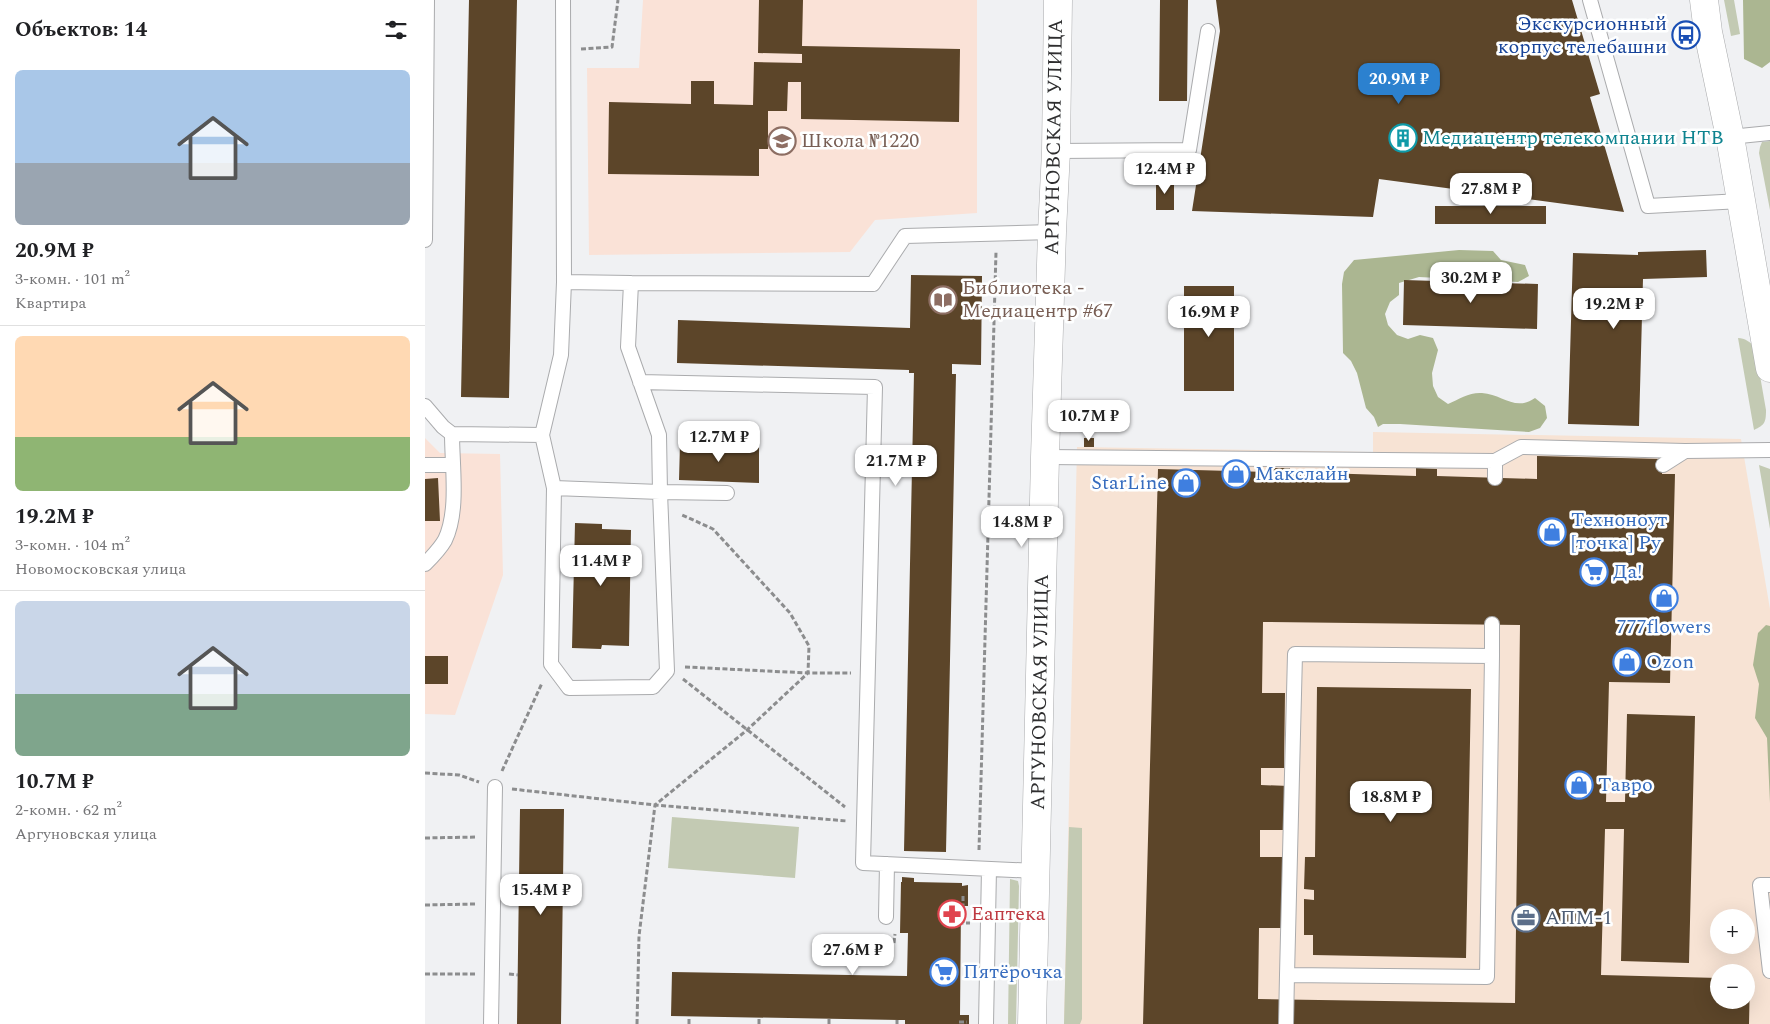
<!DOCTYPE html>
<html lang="ru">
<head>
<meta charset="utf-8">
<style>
	:root { --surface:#fff; --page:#f2f2f2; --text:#202124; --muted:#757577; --line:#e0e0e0; --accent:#2c81cf }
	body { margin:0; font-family:Spectral,serif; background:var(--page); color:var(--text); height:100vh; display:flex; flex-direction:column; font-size:19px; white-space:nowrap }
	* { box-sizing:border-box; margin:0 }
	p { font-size:16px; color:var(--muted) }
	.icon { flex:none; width:28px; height:28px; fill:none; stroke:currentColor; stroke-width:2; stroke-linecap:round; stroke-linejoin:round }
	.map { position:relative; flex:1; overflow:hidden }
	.panel { display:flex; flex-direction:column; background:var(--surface); width:425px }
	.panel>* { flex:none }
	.tools { position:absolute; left:1285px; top:909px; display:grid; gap:10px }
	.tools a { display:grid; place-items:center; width:45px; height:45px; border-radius:50%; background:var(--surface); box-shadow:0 5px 20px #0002; font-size:25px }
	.price { position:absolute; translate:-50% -42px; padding:0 11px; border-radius:10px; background:#fff; color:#222; font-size:16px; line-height:32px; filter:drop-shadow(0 1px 2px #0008) }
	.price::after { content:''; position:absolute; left:50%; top:30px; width:15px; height:11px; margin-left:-8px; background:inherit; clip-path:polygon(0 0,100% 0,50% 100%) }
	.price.current { background:var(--accent); color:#fff }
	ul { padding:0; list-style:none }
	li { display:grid; align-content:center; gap:10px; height:265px; padding:0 15px }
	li+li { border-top:1px solid var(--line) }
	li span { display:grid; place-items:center; height:155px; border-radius:8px; color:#555 }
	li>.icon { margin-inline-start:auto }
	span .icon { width:90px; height:90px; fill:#fffc; stroke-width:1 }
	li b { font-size:21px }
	h2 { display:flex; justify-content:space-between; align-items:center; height:60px; padding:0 15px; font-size:21px }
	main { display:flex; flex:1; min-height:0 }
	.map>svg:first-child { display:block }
	.commercial { fill:#f7e3d4; fill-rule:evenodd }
	.education { fill:#fae2d7 }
	.green { fill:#c3cab3 }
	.forest { fill:#abb691 }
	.building { fill:#5c4529; fill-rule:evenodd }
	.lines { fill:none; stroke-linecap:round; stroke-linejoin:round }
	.lane-casing { stroke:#aaabad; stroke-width:16 }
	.secondary-casing { stroke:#aaabad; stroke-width:29 }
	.path { stroke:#8c8d8e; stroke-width:3; stroke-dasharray:5 2.5; stroke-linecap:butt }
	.lane { stroke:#fff; stroke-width:14 }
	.secondary { stroke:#fff; stroke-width:28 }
	.labels { text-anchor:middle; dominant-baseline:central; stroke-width:5; stroke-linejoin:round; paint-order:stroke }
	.transit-label { font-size:20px; fill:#164399; stroke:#feffff; text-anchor:end }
	.street-label { font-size:20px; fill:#2e2e2f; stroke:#feffff }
	.culture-label { font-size:20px; fill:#0d838f; stroke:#feffff; text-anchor:start }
	.education-label { font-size:20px; fill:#785e54; stroke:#feffff; text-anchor:start }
	.shop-label { font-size:20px; fill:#366cbe; stroke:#feffff; text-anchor:start }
	.health-label { font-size:20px; fill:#be3a42; stroke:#feffff; text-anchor:start }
	.service-label { font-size:20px; fill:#4e5e75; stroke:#feffff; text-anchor:start }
</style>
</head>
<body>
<main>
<section class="panel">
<h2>Объектов: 14<svg class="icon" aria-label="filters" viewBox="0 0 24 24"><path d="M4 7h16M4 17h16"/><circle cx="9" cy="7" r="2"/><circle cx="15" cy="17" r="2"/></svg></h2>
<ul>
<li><span style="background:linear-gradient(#a9c7e8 60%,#9aa5b1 0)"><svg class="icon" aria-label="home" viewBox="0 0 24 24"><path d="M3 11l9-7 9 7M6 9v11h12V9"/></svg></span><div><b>20.9M ₽</b><p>3-комн. · 101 m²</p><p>Квартира</p></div></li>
<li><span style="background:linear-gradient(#ffd9b3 65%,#8fb573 0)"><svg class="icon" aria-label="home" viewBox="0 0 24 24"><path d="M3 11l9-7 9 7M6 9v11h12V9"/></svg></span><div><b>19.2M ₽</b><p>3-комн. · 104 m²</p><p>Новомосковская улица</p></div></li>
<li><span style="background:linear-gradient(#c9d6e8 60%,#7fa58c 0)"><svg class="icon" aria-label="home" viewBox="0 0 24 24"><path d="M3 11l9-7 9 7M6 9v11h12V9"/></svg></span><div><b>10.7M ₽</b><p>2-комн. · 62 m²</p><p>Аргуновская улица</p></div></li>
</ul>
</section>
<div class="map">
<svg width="1345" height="1024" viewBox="0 0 1345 1024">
	<rect width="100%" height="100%" fill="#f0f1f3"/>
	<!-- commercial -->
	<path class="commercial" d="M948,432L1316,439L1345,609V1024H639L652,447L948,452ZM1294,918H1321V945H1294ZM1294,972H1321V1000H1294Z"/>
	<!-- education -->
	<path class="education" d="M218,0H552V213L450,220L425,252L164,255L162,68H214Z
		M0,438L15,453L75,454L78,575L30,715L0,714Z"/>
	<!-- green -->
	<path class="green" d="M1299,0H1309L1315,34L1306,36Z
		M1345,141V210L1334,153L1335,147L1337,142Z
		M1313,338C1320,338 1325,342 1330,347L1341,410C1341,422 1340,425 1329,430Z
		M1334,465L1345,469V529Z
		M247,817L374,827L370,878L243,868Z
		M644,827L657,828V1019L655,1024H639Z
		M585,879L593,881L594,886L591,1024H583Z"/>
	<!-- forest -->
	<path class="forest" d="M1318,0H1345V62L1337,68L1319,59Z
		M1034,250L1068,251L1076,260L1100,265L1104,276L1093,282L994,277L974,283V295L965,302L960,314L963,325L972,335L983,339L995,335L1008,338L1013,350L1007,373L1008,386L1013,397L1023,404C1034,399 1045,392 1057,393C1077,394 1090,412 1110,398L1120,406L1122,418L1115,428L1104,432L975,424H958L953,427L949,417L941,408L932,373L926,361L918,353L917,284L919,272L929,260Z
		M1341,625L1345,626V803L1342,738L1330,718L1334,684L1328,665L1333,633Z"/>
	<!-- building -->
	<path class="building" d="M44,0H92L84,398L36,397Z
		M334,0H378L377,46L535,49L534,122L376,119V82H363L362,111H343V149H334V176L183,174L184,102L266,104V81H289V104L328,105L329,62L377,63V54L333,53Z
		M735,0H763L762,101H734Z
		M791,0H1147L1175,94L1165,97L1199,212L954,179L948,217L767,211L795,31Z
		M731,180H749V210H731Z
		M1010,206H1121V224H1010Z
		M1281,250L1282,277L1218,279L1214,426L1143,424L1148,253L1213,255V252Z
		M486,275L557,276L556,365L527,364V374H531L521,852L479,851L489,373H484V370L252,363L253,320L485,328Z
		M979,280L1113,284L1112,329L978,325Z
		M759,286H809V391H759Z
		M659,438H669V447H659Z
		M255,444L334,446V483L254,480Z
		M1112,456L1238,459L1237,474H1250L1245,683L1184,682L1181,802H1200L1202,714L1270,716L1264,963L1196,961L1199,829H1180L1176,975L1294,978V1000H1321V978L1325,979L1324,1024H718L733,469L843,472V468H865V472L991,476V468L1012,469V476L1112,479ZM838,622L1095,625L1090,1003L833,999L834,928H857L858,857H835V830H864V786L836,785V768H859L860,693H837Z
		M13,478L15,521H0V479Z
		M150,523L177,524V529L206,530L204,646L177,645L176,649L147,648Z
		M0,656H23V684H0Z
		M892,687L1046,689L1041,958L888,955V935H879V899L889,900V890L879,889L880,857H890Z
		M95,809H139L136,1024H92Z
		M477,877L489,878V882L537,883V886L543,885V906H536L535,1015H544V1024H480V1020H474L246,1016L247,972L482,976L483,933H475L476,882H477Z"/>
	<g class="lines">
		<!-- lane casing -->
		<g class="lane-casing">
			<path id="lane" d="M1165,0L1223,206L1316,201
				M1305,137L1345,133
				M631,151L764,150L783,31
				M0,240L2,0
				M139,282L206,283
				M215,382L450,387L438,863L611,871
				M0,406L18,427L27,434L117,435
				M620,457L1070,461L1096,447L1260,451L1345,450
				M0,465H27
				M1238,465L1260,451
				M1070,478V461
				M129,488L235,492L242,671L228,687L144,688L126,664L129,488L117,435L136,355L139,282L138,0
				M302,493L235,492L234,435L203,347L206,283L448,284L480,236L627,232
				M0,564C7,557 15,549 20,540C34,511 27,466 27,434
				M1067,656L870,654L862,975L1062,977L1067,656V624
				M1345,885H1335L1345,971
				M461,917L462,864
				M66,1024L70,787
				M561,1024L564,869
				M861,1024L862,975"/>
		</g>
		<!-- secondary casing -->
		<g class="secondary-casing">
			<path id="secondary" d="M1279,0L1283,32L1305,137L1345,368
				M607,1024L620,457L627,232L631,151L633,0"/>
		</g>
		<!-- path -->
		<path class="path" d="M156,49L187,47L193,0
			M260,667L383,673H426
			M258,679L420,807
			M77,771L117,683
			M0,773L34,775L54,782
			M87,789L230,805L422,821
			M0,838L52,837
			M554,850L571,252
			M538,896V923H545
			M0,905L51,904
			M469,943L470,934
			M0,974H50
			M84,974L93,975
			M534,1022H542
			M212,1024L214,936L230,805L322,730L383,673L384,646L365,613L288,529L255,514
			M264,1024V1017
			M334,1024V1018
			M404,1024V1019
			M472,1024V1020"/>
		<!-- lane -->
		<use href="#lane" class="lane"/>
		<!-- secondary -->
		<use href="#secondary" class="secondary"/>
	</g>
	<!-- icons -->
	<defs>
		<g id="bus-ring" transform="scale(1.4375)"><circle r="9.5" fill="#feffff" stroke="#1a4fb4" stroke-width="1.5"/><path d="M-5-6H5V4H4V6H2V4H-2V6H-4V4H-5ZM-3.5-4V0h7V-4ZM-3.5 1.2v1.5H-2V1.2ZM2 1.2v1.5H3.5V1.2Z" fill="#1a4fb4"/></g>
		<g id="building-ring" transform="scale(1.4375)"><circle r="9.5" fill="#feffff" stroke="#0f9aa8" stroke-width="1.5"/><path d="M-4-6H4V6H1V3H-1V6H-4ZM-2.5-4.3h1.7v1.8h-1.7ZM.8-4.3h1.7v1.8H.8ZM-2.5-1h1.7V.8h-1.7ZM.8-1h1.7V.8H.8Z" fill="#0f9aa8"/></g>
		<g id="school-ring" transform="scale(1.4375)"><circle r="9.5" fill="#feffff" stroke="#8d6e63" stroke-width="1.5"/><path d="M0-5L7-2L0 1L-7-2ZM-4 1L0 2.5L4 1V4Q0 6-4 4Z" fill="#8d6e63"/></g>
		<g id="library-ring" transform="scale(1.4375)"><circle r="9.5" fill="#feffff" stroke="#8d6e63" stroke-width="1.5"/><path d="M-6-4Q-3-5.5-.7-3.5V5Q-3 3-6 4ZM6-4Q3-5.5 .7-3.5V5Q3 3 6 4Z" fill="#8d6e63"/></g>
		<g id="shop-ring" transform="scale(1.4375)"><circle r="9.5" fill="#feffff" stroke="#3f7fe0" stroke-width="1.5"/><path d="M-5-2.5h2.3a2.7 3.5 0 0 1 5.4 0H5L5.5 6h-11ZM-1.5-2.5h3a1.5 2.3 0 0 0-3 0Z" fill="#3f7fe0"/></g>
		<g id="supermarket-ring" transform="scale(1.4375)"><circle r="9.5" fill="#feffff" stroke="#3f7fe0" stroke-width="1.5"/><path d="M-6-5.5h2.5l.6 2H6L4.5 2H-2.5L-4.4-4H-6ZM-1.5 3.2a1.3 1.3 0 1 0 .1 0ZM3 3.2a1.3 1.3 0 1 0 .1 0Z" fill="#3f7fe0"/></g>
		<g id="pharmacy-ring" transform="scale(1.4375)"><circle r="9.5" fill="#feffff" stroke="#e0444e" stroke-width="1.5"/><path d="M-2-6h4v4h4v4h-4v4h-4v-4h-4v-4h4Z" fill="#e0444e"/></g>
		<g id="office-ring" transform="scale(1.4375)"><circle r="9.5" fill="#feffff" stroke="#5c6f8a" stroke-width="1.5"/><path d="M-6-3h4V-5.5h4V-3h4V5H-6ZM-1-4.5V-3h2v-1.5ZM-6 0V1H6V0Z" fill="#5c6f8a"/></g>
	</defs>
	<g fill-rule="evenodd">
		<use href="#bus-ring" x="1261" y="35"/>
		<use href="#building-ring" x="978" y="138"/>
		<use href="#school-ring" x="357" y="141"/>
		<use href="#library-ring" x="518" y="300"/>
		<use href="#shop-ring" x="811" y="474"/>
		<use href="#shop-ring" x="761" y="483"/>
		<use href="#shop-ring" x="1127" y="532"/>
		<use href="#supermarket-ring" x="1169" y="572"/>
		<use href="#shop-ring" x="1239" y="598"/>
		<use href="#shop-ring" x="1202" y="662"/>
		<use href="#shop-ring" x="1154" y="785"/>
		<use href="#pharmacy-ring" x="527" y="914"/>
		<use href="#office-ring" x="1101" y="918"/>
		<use href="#supermarket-ring" x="519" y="972"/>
	</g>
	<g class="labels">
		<!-- transit labels -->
		<g class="transit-label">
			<text x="1242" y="24">Экскурсионный<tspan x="1242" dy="23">корпус телебашни</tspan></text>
		</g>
		<!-- street labels -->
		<g class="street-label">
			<text transform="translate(629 137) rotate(-89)">АРГУНОВСКАЯ УЛИЦА</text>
			<text transform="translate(615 692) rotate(-89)">АРГУНОВСКАЯ УЛИЦА</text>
		</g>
		<!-- culture labels -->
		<g class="culture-label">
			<text x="997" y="138">Медиацентр телекомпании НТВ</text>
		</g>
		<!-- education labels -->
		<g class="education-label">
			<text x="376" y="141">Школа №1220</text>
			<text x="537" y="288">Библиотека -<tspan x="537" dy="23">Медиацентр #67</tspan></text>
		</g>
		<!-- shop labels -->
		<g class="shop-label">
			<text x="830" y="474">Макслайн</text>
			<text x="742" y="483" text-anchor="end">StarLine</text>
			<text x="1146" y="520">Техноноут<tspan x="1146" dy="23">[точка] Ру</tspan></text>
			<text x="1188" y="572">Да!</text>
			<text x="1239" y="627" text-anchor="middle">777flowers</text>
			<text x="1221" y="662">Ozon</text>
			<text x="1173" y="785">Тавро</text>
			<text x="538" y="972">Пятёрочка</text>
		</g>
		<!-- health labels -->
		<g class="health-label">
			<text x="546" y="914">Еаптека</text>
		</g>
		<!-- service labels -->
		<g class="service-label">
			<text x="1120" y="918">АПМ-1</text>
		</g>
	</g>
</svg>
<div class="tools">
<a>+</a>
<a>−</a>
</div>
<b class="price current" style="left:974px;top:105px">20.9M ₽</b>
<b class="price" style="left:740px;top:195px">12.4M ₽</b>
<b class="price" style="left:1066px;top:215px">27.8M ₽</b>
<b class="price" style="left:1046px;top:304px">30.2M ₽</b>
<b class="price" style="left:1189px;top:330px">19.2M ₽</b>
<b class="price" style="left:784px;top:338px">16.9M ₽</b>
<b class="price" style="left:664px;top:442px">10.7M ₽</b>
<b class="price" style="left:294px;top:463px">12.7M ₽</b>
<b class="price" style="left:471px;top:487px">21.7M ₽</b>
<b class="price" style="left:597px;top:548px">14.8M ₽</b>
<b class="price" style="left:176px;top:587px">11.4M ₽</b>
<b class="price" style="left:966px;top:823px">18.8M ₽</b>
<b class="price" style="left:116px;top:916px">15.4M ₽</b>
<b class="price" style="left:428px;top:976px">27.6M ₽</b>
</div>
</main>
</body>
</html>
